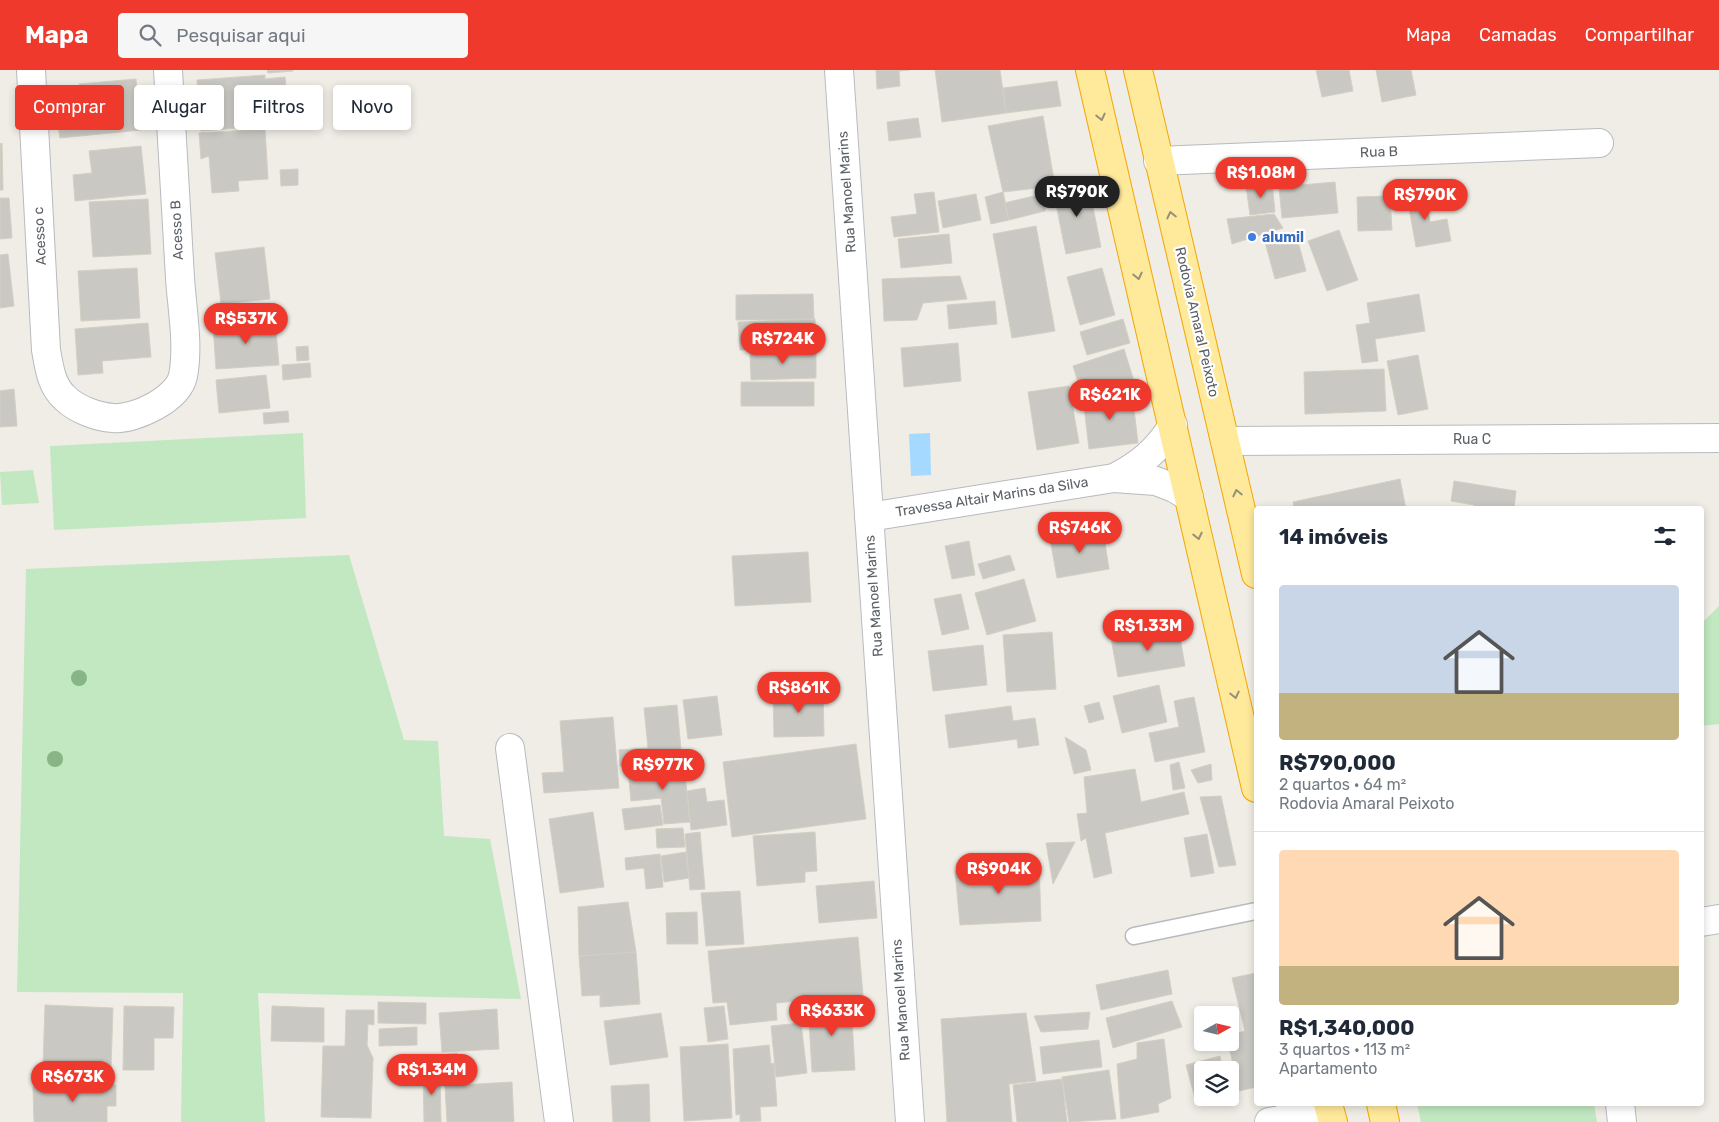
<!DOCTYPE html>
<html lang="pt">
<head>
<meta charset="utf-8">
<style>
	:root { --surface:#fff; --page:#f6f6f7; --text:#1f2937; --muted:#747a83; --line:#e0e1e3; --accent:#ee392c }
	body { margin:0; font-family:Rubik,sans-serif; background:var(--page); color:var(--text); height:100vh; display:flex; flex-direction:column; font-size:19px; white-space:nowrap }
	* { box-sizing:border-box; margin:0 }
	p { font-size:16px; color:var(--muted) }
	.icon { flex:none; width:28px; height:28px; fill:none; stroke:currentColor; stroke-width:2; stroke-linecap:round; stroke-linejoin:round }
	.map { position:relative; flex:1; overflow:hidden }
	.side { position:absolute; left:1254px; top:436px; width:450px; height:600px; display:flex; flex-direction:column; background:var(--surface); border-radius:5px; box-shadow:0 2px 8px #0003 }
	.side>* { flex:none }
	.banner { position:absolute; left:15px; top:15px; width:475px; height:45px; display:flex; gap:10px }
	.needle { width:32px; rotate:82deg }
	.controls { position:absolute; left:1194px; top:936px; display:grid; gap:10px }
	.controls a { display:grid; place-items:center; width:45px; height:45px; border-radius:5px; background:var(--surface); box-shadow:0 2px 8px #0003; font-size:25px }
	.price { position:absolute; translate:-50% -42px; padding:0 11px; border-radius:18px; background:var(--accent); color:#fff; font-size:16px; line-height:32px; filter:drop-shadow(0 1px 2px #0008) }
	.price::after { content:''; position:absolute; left:50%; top:30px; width:15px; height:11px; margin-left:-8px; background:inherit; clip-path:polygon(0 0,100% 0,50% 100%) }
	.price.current { background:#222; color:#fff }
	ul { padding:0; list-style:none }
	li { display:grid; align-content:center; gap:10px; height:265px; padding:0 25px }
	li+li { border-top:1px solid var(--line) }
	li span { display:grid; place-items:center; height:155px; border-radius:5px; color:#555 }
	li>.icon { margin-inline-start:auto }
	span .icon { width:90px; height:90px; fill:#fffc; stroke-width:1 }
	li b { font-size:21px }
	h2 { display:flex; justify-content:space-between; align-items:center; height:60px; padding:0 25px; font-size:21px }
	.chip { padding:0 18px; border-radius:5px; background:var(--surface); box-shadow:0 2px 8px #0003; font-size:18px; line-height:45px }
	.chip.current { background:var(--accent); color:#fff }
	header { display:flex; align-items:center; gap:30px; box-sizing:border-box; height:70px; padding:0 25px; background:var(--accent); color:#fff }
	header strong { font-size:24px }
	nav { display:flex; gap:28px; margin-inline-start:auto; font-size:18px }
	.search { width:350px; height:45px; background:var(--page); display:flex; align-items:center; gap:12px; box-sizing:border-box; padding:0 18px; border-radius:5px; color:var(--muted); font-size:19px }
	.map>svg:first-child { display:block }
	.green { fill:#c1e8c1 }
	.water { fill:#a5d9ff }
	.building { fill:#cac8c2; stroke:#d4cfc3 }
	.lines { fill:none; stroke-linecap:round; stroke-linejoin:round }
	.service-casing { stroke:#b7bbbf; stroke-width:19 }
	.minor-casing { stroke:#b7bbbf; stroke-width:30 }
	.secondary-casing { stroke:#b8bcc1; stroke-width:30 }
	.trunk-casing { stroke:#f4a600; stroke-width:30 }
	.service { stroke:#fff; stroke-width:16 }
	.minor { stroke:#fff; stroke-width:28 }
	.secondary { stroke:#fff; stroke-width:28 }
	.trunk { stroke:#ffe99b; stroke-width:28 }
	.tree { fill:#87b585 }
	.oneway { stroke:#959179 }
	.shop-dot { fill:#3f7fe0; stroke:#fff; stroke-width:2 }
	.labels { text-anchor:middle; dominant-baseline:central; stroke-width:4.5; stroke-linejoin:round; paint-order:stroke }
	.street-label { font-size:14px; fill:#5c6166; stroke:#fff }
	.shop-label { font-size:14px; font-weight:bold; fill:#366cbe; stroke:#fff; text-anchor:start }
</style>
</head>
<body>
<header>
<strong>Mapa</strong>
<div class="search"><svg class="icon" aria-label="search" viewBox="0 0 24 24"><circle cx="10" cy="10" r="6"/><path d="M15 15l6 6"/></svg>Pesquisar aqui</div>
<nav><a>Mapa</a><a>Camadas</a><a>Compartilhar</a></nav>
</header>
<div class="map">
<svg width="1719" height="1052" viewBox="0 0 1719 1052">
	<rect width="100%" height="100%" fill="#efede5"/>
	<!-- green -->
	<path class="green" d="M303,363L306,448L54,460L50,376Z
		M33,400L39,433L2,435L0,402Z
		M349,485L404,670L438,671L444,766L490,769L521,929L258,923L265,1052H181L183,923L17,922L26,499Z
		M1719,536V654L1701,656V554Z
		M1417,1034H1594L1597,1052H1421Z"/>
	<!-- water -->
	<path class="water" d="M930,363L931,405L911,406L909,364Z"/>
	<!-- building -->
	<path class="building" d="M267,0H293V1L268,3Z
		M876,0H909L899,1L900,16L877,19Z
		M935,0H1000L1006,43L942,52Z
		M1316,0H1349L1353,21L1322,27Z
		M1376,0H1411L1416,25L1382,32Z
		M265,5V9L285,7L289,54L201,61L197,10Z
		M136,9L141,60L60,68L57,50L82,47L79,14Z
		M1057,11L1061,36L1006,43L1003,18Z
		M1043,46L1055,116L1003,122L988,56Z
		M918,48L921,67L889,71L887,52Z
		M265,59L268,109L238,111L239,121L212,123L209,86L201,89L199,63Z
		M2,73L3,120H0V74Z
		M141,76L146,124L75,131L73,105L92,103L89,81Z
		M298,99V115L281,116L280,100Z
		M1088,112L1101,177L1066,184L1053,119Z
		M1335,112L1338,143L1282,148L1279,117Z
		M1272,113L1275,142L1250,145L1246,116Z
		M1424,117L1430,152L1447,149L1451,171L1416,177L1406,121Z
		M934,122L939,162L894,167L891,147L917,144L914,124Z
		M1003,122L1009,150L991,154L985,127Z
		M1047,123L1045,141L1009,150L1004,133Z
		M976,124L981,150L943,158L938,131Z
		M1390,126L1392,160L1358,161L1357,127Z
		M0,128H9L12,168L0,169Z
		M148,129L151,184L93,187L89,132Z
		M1274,144L1283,158L1232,174L1227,149Z
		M1036,156L1055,261L1012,268L993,164Z
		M1339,160L1358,210L1327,221L1308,171Z
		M949,164L952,193L901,198L898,169Z
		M1296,164L1306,201L1275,209L1265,172Z
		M264,177L270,229L221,234L215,183Z
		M8,184L14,236L0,238V185Z
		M137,198L140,248L81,251L78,201Z
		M1102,198L1115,245L1080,255L1067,207Z
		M960,206L967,229L923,233L917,250L884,251L882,209Z
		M813,224L814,249L736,250V225Z
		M1419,224L1425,261L1375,269L1378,291L1362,293L1356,255L1370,253L1367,233Z
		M995,231L997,254L949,259L947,235Z
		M815,249L816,277L740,280L738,252Z
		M1123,249L1130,273L1087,285L1080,262Z
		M275,250L279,295L216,299L213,255Z
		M148,253L151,287L102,291L103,303L78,305L75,259Z
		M958,273L961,311L904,317L901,278Z
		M308,276L309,290L297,291L296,277Z
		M1124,279L1134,311L1083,328L1073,296Z
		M816,281V308L751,310L750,283Z
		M1418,285L1428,339L1398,345L1387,291Z
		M310,293L311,307L283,310L282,295Z
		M1384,299L1386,341L1305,344L1304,302Z
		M266,305L270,338L219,343L216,310Z
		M741,312H814V336H741Z
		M1069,316L1079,373L1037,380L1028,322Z
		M14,319L17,356L0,357V321Z
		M1132,322L1138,373L1089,379L1083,328Z
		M288,341L289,352L264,354L263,343Z
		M1400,409L1406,439H1294L1293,432Z
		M1454,411L1516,421L1514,439H1474V435L1451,431Z
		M1103,460L1109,499L1057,508L1050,469Z
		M969,471L975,505L952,509L945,476Z
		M808,482L811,532L735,536L732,486Z
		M1010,485L1015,500L983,509L978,494Z
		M1024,509L1036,551L987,565L975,523Z
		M961,524L969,559L942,565L934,529Z
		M1178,556L1185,596L1118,607L1111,568Z
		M1052,562L1056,619L1007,622L1003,565Z
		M983,575L987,615L933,621L928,581Z
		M1159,615L1167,652L1122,663L1113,626Z
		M823,620L824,666L774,667L773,622Z
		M717,626L722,665L688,669L683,630Z
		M1194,627L1205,682L1155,692L1149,663L1179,657L1174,631Z
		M1099,632L1104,649L1089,653L1084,636Z
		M677,635L682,691L620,696L619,680L648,678L644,638Z
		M1011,636L1013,651L1035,648L1039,675L1018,678L1017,669L949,678L945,645Z
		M613,647L619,718L544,723L542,703L564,702L560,651Z
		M1065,667L1086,680L1091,700L1074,704Z
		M856,674L866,749L732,767L723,692Z
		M1179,692L1185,718L1173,720L1170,695Z
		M1211,694L1212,710L1198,713L1191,700Z
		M684,695L690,752L664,754L661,728L631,731L628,700Z
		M1135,699L1141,732L1184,722L1189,744L1105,763L1112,803L1094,808L1086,768L1081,771L1077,744L1087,743L1084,707Z
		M705,718L707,732L724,730L727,755L691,760L687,721Z
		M1221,726L1236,795L1219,797L1200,727Z
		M660,735L663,755L625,760L622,739Z
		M593,742L604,817L560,823L549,749Z
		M683,758L685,777L657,778L656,759Z
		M700,762L705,819L690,820L685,764Z
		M815,762L817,801L805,802V812L757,816L753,766Z
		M1207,764L1214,803L1191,807L1184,768Z
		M1075,772L1053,814L1046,773Z
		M686,782L689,808L664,812L661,786Z
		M660,784L663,817L646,819L644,798L626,800L625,788Z
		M1039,792L1041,851L960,855L955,801Z
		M874,811L877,848L819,853L816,816Z
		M740,821L744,874L706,876L701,823Z
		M628,832L636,882L579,886L578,837Z
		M697,842L698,874H667L666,843Z
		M858,867L863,925L776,933L777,950L730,955L727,932L713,933L708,881Z
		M636,882L640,934L600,937V925L582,926L579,886Z
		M1168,900L1172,924L1101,940L1096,915Z
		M1256,903V1017L1239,1021L1228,972H1230V965L1245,961L1232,908Z
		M1172,931L1182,957L1113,978L1106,948Z
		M378,932L426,933V954L378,953Z
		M851,932L855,1000L812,1002L808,934Z
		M45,935L113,938L111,998L43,995Z
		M124,936L174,937L173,968H154V1000H123Z
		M272,936L324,938V972L271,971Z
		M724,936L728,969L708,972L704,938Z
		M497,939L499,979L442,982L439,943Z
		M346,940H374V955L368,954L367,975L373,988L371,1048L321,1047L323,976H345Z
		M1090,942L1088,959L1041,962L1034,946Z
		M661,943L668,987L610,995L604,951Z
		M1026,943L1036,1011L1009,1014L1012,1052H947L941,949Z
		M801,953L807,1003L776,1007L771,956Z
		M417,957V975L379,976V959Z
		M1164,969L1171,1028L1158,1034L1159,1042L1121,1049L1117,994L1137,989V973Z
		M1099,970L1102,997L1043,1004L1040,977Z
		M728,974L732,1048L684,1051L680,977Z
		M769,975L771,994L774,993L777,1036L760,1037L761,1051L740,1052V1044L736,1045L733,979Z
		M457,983L459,997L428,1001L426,987Z
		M1220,986L1223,1000H1202V1026L1195,1028L1186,995Z
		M1109,1000L1116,1049L1069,1052L1062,1007Z
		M423,1001H440L441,1052H424Z
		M1062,1009L1067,1052H1017L1013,1015Z
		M512,1012L514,1052H447L445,1016Z
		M649,1014L650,1052H613L611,1016Z
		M116,1015V1036H107V1052H34L33,1017Z"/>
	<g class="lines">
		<!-- service casing -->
		<g class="service-casing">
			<path id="service" d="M1134,866L1256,841
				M1312,1052L1330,1039"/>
		</g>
		<!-- minor casing -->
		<g class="minor-casing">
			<path id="minor" d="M31,0L46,280C49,296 51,316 65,328C76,339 97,347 113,348C135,350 178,329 183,306C189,275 182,239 180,208C176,139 172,69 168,0
				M1158,91L1599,73
				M1225,371L1719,368
				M1114,408C1140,395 1158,380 1173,355
				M869,447L1114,408L1156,411L1174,418L1189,427
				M510,678L559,1052
				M1701,852L1719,849
				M1620,1034L1622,1052
				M1269,1052L1281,1050L1307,1034"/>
		</g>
		<!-- secondary casing -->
		<g class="secondary-casing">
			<path id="secondary" d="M839,0L910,1052"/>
		</g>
		<!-- trunk casing -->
		<g class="trunk-casing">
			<path id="trunk" d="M1090,0L1256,718
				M1138,0L1256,504
				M1328,1034L1333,1052
				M1381,1034L1385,1052"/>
		</g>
		<!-- service -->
		<use href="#service" class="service"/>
		<!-- minor -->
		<use href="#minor" class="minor"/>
		<!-- secondary -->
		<use href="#secondary" class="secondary"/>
		<!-- trunk -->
		<use href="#trunk" class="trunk"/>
	</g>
	<!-- trees -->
	<g class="tree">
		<circle cx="79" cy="608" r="8"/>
		<circle cx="55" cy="689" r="8"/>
	</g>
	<!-- one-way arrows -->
	<defs><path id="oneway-chevron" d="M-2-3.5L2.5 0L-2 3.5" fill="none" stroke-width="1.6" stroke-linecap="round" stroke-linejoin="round" transform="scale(1.25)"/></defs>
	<g class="oneway">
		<use href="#oneway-chevron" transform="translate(1101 47) rotate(77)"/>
		<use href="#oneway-chevron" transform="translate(1171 145) rotate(-103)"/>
		<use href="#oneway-chevron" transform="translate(1138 206) rotate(77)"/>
		<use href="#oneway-chevron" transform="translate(1237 423) rotate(-103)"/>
		<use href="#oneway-chevron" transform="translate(1198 466) rotate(77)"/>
		<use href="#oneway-chevron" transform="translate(1235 625) rotate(77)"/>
	</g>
	<!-- markers -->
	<circle class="shop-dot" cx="1252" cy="167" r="5"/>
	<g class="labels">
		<!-- street labels -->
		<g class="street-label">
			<text transform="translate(1379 82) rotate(-2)">Rua B</text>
			<text transform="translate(847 122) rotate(-94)">Rua Manoel Marins</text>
			<text transform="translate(177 160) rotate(-93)">Acesso B</text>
			<text transform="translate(40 166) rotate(-93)">Acesso c</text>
			<text transform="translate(1197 252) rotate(77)">Rodovia Amaral Peixoto</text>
			<text x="1472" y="369">Rua C</text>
			<text transform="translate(992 427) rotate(-9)">Travessa Altair Marins da Silva</text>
			<text transform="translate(874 526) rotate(-94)">Rua Manoel Marins</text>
			<text transform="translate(901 930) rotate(-94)">Rua Manoel Marins</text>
		</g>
		<!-- shop labels -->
		<g class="shop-label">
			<text x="1262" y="167">alumil</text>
		</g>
	</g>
</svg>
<div class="controls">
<a><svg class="needle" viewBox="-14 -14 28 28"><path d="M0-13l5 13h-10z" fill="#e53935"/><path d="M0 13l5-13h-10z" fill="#747a83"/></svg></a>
<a><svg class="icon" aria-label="layers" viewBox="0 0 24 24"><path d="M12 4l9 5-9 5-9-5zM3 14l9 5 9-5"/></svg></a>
</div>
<b class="price" style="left:1261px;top:129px">R$1.08M</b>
<b class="price current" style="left:1077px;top:148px">R$790K</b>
<b class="price" style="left:1425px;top:151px">R$790K</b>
<b class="price" style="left:246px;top:275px">R$537K</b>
<b class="price" style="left:783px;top:295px">R$724K</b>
<b class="price" style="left:1110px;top:351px">R$621K</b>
<b class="price" style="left:1080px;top:484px">R$746K</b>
<b class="price" style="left:1148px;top:582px">R$1.33M</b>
<b class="price" style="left:799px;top:644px">R$861K</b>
<b class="price" style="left:663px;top:721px">R$977K</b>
<b class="price" style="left:999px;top:825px">R$904K</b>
<b class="price" style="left:832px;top:967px">R$633K</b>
<b class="price" style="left:432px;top:1026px">R$1.34M</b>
<b class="price" style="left:73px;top:1033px">R$673K</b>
<div class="banner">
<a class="chip current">Comprar</a>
<a class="chip">Alugar</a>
<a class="chip">Filtros</a>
<a class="chip">Novo</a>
</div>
<section class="side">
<h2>14 imóveis<svg class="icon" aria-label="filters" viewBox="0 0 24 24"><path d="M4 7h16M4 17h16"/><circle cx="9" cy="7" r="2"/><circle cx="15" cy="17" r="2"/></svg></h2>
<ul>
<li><span style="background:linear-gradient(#c9d6e8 70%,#c2b280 0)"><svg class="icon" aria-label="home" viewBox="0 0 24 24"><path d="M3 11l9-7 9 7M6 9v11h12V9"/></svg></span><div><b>R$790,000</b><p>2 quartos · 64 m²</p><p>Rodovia Amaral Peixoto</p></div></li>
<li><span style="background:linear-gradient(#ffd9b3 75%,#c2b280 0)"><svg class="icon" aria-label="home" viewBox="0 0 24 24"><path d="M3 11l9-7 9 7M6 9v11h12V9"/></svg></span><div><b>R$1,340,000</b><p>3 quartos · 113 m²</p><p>Apartamento</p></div></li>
</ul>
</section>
</div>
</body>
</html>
